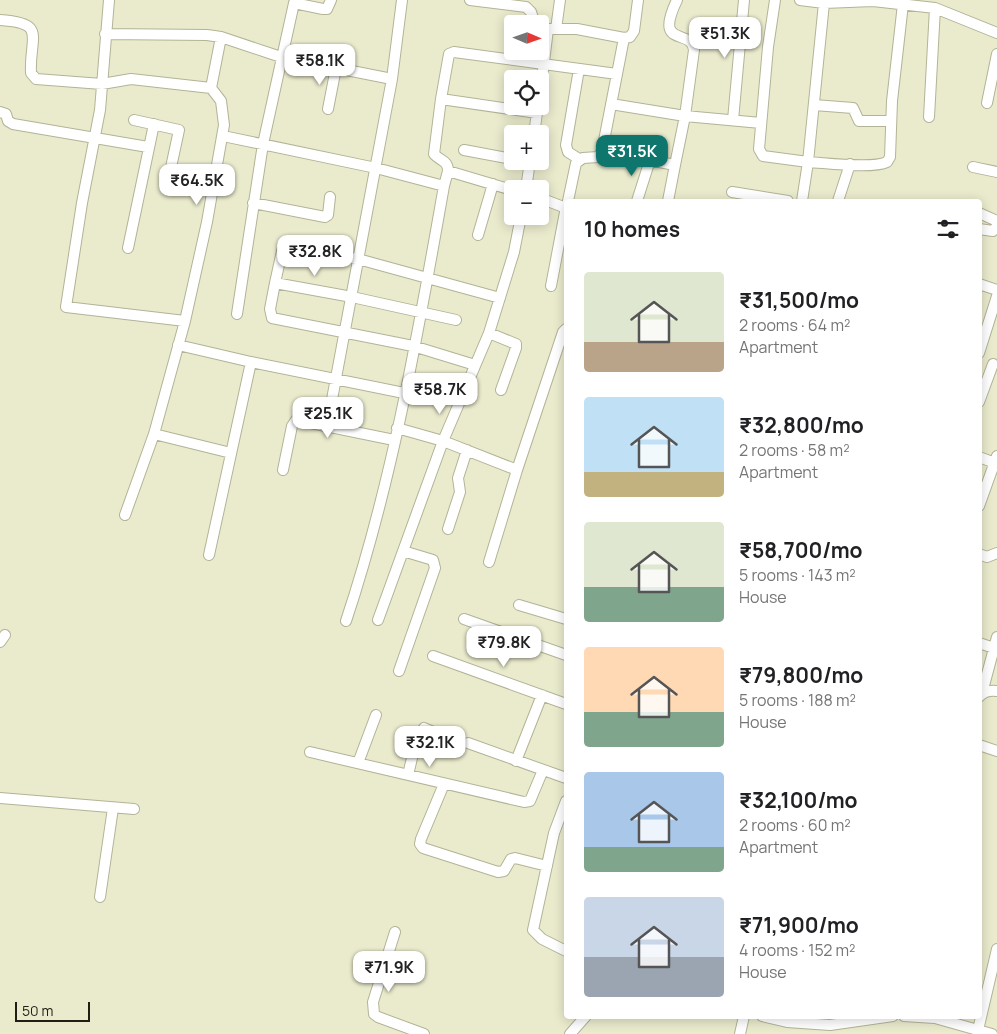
<!DOCTYPE html>
<html lang="en">
<head>
<meta charset="utf-8">
<style>
	:root { --surface:#fff; --page:#f2f2f2; --text:#202124; --muted:#757577; --accent:#0f766e }
	body { margin:0; font-family:Manrope,sans-serif; background:var(--page); color:var(--text); height:100vh; display:flex; flex-direction:column; font-size:19px; white-space:nowrap }
	* { box-sizing:border-box; margin:0 }
	p { font-size:16px; color:var(--muted) }
	.icon { flex:none; width:28px; height:28px; fill:none; stroke:currentColor; stroke-width:2; stroke-linecap:round; stroke-linejoin:round }
	.map { position:relative; flex:1; overflow:hidden }
	.details { position:absolute; left:564px; top:199px; width:418px; height:820px; display:flex; flex-direction:column; background:var(--surface); border-radius:5px; box-shadow:0 2px 12px #0003 }
	.details>* { flex:none }
	.needle { width:32px; rotate:92deg }
	.controls { position:absolute; left:504px; top:15px; display:grid; gap:10px }
	.controls a { display:grid; place-items:center; width:45px; height:45px; border-radius:5px; background:var(--surface); box-shadow:0 2px 12px #0003; font-size:25px }
	.scale { position:absolute; left:15px; bottom:12px; width:75px; box-sizing:border-box; padding-left:5px; border:2px solid #1e1e14; border-top:0; font-size:14px; line-height:18px; white-space:nowrap; color:#1e1e14; -webkit-text-stroke:4px #eaeacd; paint-order:stroke }
	.price { position:absolute; translate:-50% -42px; padding:0 11px; border-radius:10px; background:#fff; color:#222; font-size:16px; line-height:32px; filter:drop-shadow(0 1px 2px #0008) }
	.price::after { content:''; position:absolute; left:50%; top:30px; width:15px; height:11px; margin-left:-8px; background:inherit; clip-path:polygon(0 0,100% 0,50% 100%) }
	.price.active { background:var(--accent); color:#fff }
	ul { padding:0; list-style:none }
	li { display:flex; align-items:center; gap:15px; height:125px; padding:0 20px }
	li span { display:grid; place-items:center; flex:none; width:140px; height:100px; border-radius:5px; color:#555 }
	li>.icon { margin-inline-start:auto }
	span .icon { width:60px; height:60px; fill:#fffc; stroke-width:1 }
	li b { font-size:21px }
	h2 { display:flex; justify-content:space-between; align-items:center; height:60px; padding:0 20px; font-size:21px }
	.map>svg:first-child { display:block }
	.lines { fill:none; stroke-linecap:round; stroke-linejoin:round }
	.minor-casing { stroke:#b3b397; stroke-width:12 }
	.minor { stroke:#fff; stroke-width:10 }
</style>
</head>
<body>
<div class="map">
<svg width="997" height="1034" viewBox="0 0 997 1034">
	<rect width="100%" height="100%" fill="#eaeacd"/>
	<g class="lines">
		<!-- minor casing -->
		<g class="minor-casing">
			<path id="minor" d="M109,0L100,110L82,203L66,307L185,321L154,434L231,453
				M470,0L526,7L531,12L535,24
				M775,0L768,47L759,149L763,156L808,162L802,201
				M800,0L824,3L873,1L935,8L997,33
				M824,3L808,162C827,163 872,169 887,162L890,157L892,101L903,4
				M0,20C48,23 29,37 31,73L36,79L102,84L131,79L211,88L221,37L207,35L105,34
				M556,29L560,0
				M221,37L281,57L392,79L327,426
				M624,38L602,151L675,165L685,116L694,50C692,27 653,50 677,0
				M579,69L566,145L568,152L579,159
				M392,79L402,0
				M540,95L548,29H577L624,38L630,37L634,31L638,0
				M441,99L449,54L454,52L617,74
				M987,103L997,54
				M611,104L685,116L761,123
				M814,105L853,108L859,121H891
				M328,109L336,68
				M0,112L6,114L8,121L13,124L148,147
				M929,117L935,8
				M134,120L179,130L170,172
				M733,120L744,0
				M534,134L538,106
				M223,136L376,168L444,186C418,332 393,480 346,621
				M464,150L512,159
				M973,167L997,172
				M448,171C448,160 440,161 434,154L441,99L537,113
				M444,186L448,171L512,190
				M526,189L530,161
				M732,192L788,201
				M540,198L566,208
				M568,201L576,163L583,158L598,157L602,151
				M637,201L650,160
				M668,201L675,165
				M838,201L850,164
				M253,203L325,217L328,215L330,197
				M979,213L997,221
				M979,229L993,231L997,226
				M478,235L493,184
				M128,248L154,124
				M275,283L270,309L272,318L413,346L475,365
				M979,284L997,290
				M551,286L566,207
				M237,314L263,144L294,3L323,9H327L331,0
				M456,320L352,297L275,283L282,251L288,249L358,259L500,298
				M185,321L207,222L224,125L221,101L211,88
				M489,333L516,344V348L501,390
				M178,345L251,362
				M979,353L997,296
				M979,402L993,364
				M397,428L443,441L517,470
				M979,457L995,463
				M283,470L292,426L296,420L394,440
				M979,506L997,456
				M125,515L154,434
				M448,529L460,492L458,478L467,450
				M979,554L987,557L997,553
				M209,555L251,362L404,393
				M489,562L517,470L563,332L566,329
				M519,605L566,619
				M464,619L566,655
				M378,620L443,441L489,333L514,252L521,216
				M0,642L5,635
				M979,643L997,649
				M433,656L566,704
				M399,671L435,568L433,560L403,551
				M982,693L997,637
				M979,697C983,692 990,690 997,691
				M468,743L566,778
				M979,745L997,751
				M310,752L524,802L530,801L543,770
				M516,761L542,695
				M358,763L376,715
				M408,775L416,741L424,728L450,739
				M444,784L421,839L420,844L423,848L498,872L504,871L511,859L515,858L547,866
				M0,798L134,809
				M566,801L554,833L533,930L542,939L566,951
				M100,897L113,808
				M395,932L373,1002L374,1014L378,1017L424,1034
				M762,1016L787,1022L830,1025L893,1016
				M904,1016L935,1018L992,1034
				M978,1030L997,949
				M570,1034L586,1016
				M740,1034L744,1016"/>
		</g>
		<!-- minor -->
		<use href="#minor" class="minor"/>
	</g>
</svg>
<div class="controls">
<a><svg class="needle" viewBox="-14 -14 28 28"><path d="M0-13l5 13h-10z" fill="#e53935"/><path d="M0 13l5-13h-10z" fill="#757577"/></svg></a>
<a><svg class="icon" aria-label="locate" viewBox="0 0 24 24"><circle cx="12" cy="12" r="6"/><path d="M12 2v4M12 18v4M2 12h4M18 12h4"/></svg></a>
<a>+</a>
<a>−</a>
</div>
<div class="scale">50 m</div>
<b class="price" style="left:725px;top:59px">₹51.3K</b>
<b class="price" style="left:320px;top:86px">₹58.1K</b>
<b class="price active" style="left:632px;top:177px">₹31.5K</b>
<b class="price" style="left:197px;top:206px">₹64.5K</b>
<b class="price" style="left:315px;top:277px">₹32.8K</b>
<b class="price" style="left:440px;top:415px">₹58.7K</b>
<b class="price" style="left:328px;top:439px">₹25.1K</b>
<b class="price" style="left:504px;top:668px">₹79.8K</b>
<b class="price" style="left:430px;top:768px">₹32.1K</b>
<b class="price" style="left:389px;top:993px">₹71.9K</b>
<section class="details">
<h2>10 homes<svg class="icon" aria-label="filters" viewBox="0 0 24 24"><path d="M4 7h16M4 17h16"/><circle cx="9" cy="7" r="2"/><circle cx="15" cy="17" r="2"/></svg></h2>
<ul>
<li><span style="background:linear-gradient(#dfe7d0 70%,#b9a48a 0)"><svg class="icon" aria-label="home" viewBox="0 0 24 24"><path d="M3 11l9-7 9 7M6 9v11h12V9"/></svg></span><div><b>₹31,500/mo</b><p>2 rooms · 64 m²</p><p>Apartment</p></div></li>
<li><span style="background:linear-gradient(#bfe0f5 75%,#c2b280 0)"><svg class="icon" aria-label="home" viewBox="0 0 24 24"><path d="M3 11l9-7 9 7M6 9v11h12V9"/></svg></span><div><b>₹32,800/mo</b><p>2 rooms · 58 m²</p><p>Apartment</p></div></li>
<li><span style="background:linear-gradient(#dfe7d0 65%,#7fa58c 0)"><svg class="icon" aria-label="home" viewBox="0 0 24 24"><path d="M3 11l9-7 9 7M6 9v11h12V9"/></svg></span><div><b>₹58,700/mo</b><p>5 rooms · 143 m²</p><p>House</p></div></li>
<li><span style="background:linear-gradient(#ffd9b3 65%,#7fa58c 0)"><svg class="icon" aria-label="home" viewBox="0 0 24 24"><path d="M3 11l9-7 9 7M6 9v11h12V9"/></svg></span><div><b>₹79,800/mo</b><p>5 rooms · 188 m²</p><p>House</p></div></li>
<li><span style="background:linear-gradient(#a9c7e8 75%,#7fa58c 0)"><svg class="icon" aria-label="home" viewBox="0 0 24 24"><path d="M3 11l9-7 9 7M6 9v11h12V9"/></svg></span><div><b>₹32,100/mo</b><p>2 rooms · 60 m²</p><p>Apartment</p></div></li>
<li><span style="background:linear-gradient(#c9d6e8 60%,#9aa5b1 0)"><svg class="icon" aria-label="home" viewBox="0 0 24 24"><path d="M3 11l9-7 9 7M6 9v11h12V9"/></svg></span><div><b>₹71,900/mo</b><p>4 rooms · 152 m²</p><p>House</p></div></li>
</ul>
</section>
</div>
</body>
</html>
